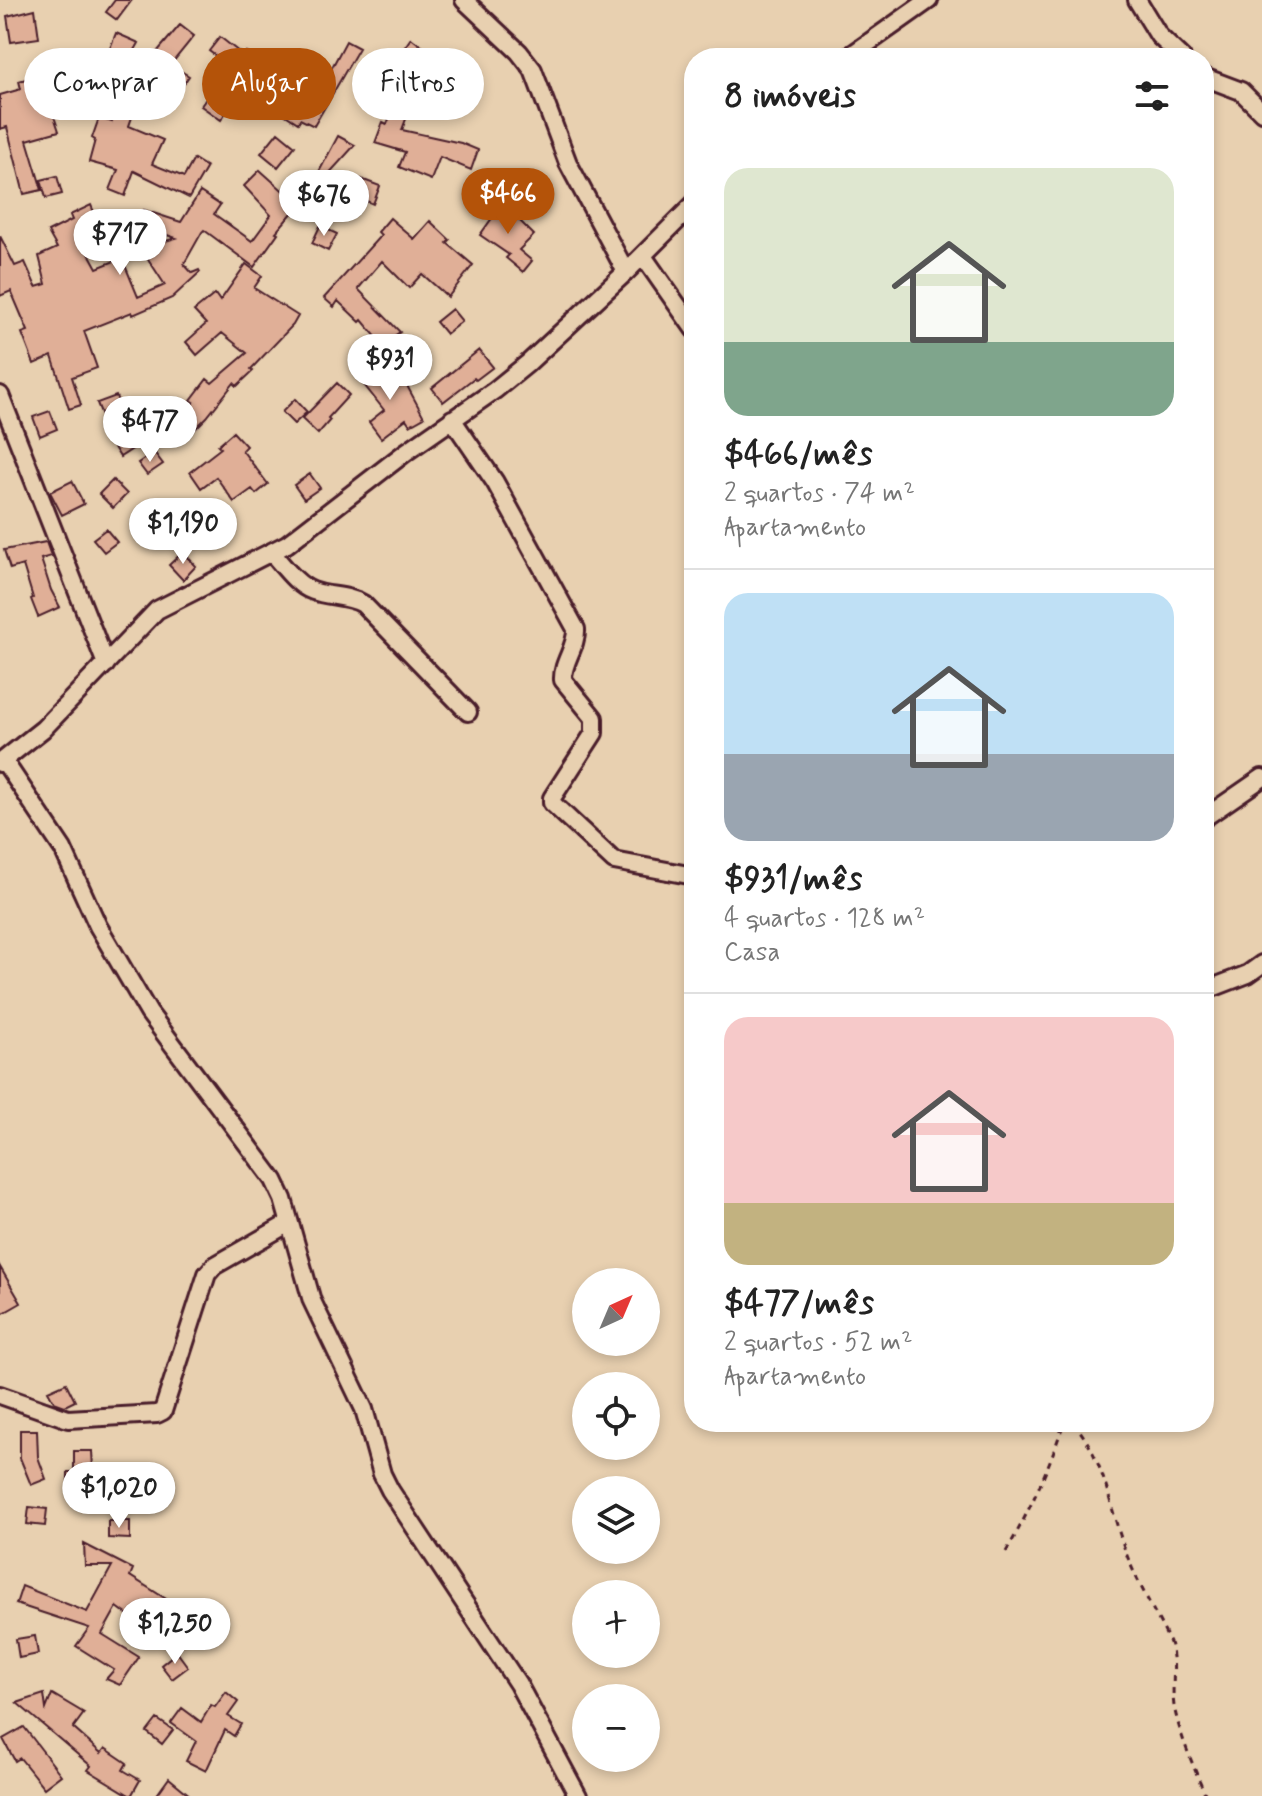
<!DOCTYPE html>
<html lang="pt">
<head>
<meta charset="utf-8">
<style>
	:root { --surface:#fff; --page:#f6f6f6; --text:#222; --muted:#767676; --line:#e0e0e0; --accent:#b45309 }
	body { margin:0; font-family:Mynerve,sans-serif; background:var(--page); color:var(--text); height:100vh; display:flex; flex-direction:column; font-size:30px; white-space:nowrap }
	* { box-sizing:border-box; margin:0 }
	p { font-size:26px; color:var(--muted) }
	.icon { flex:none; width:44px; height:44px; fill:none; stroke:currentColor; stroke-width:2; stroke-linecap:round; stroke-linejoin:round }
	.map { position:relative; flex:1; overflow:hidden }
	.details { position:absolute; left:684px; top:48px; width:530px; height:1384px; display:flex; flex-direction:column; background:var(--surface); border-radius:32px; box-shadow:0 4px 12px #0003 }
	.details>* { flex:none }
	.hud { position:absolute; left:24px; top:48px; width:540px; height:72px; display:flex; gap:16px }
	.needle { width:52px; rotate:44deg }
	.fabs { position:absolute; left:572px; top:1268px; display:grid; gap:16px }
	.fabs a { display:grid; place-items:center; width:88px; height:88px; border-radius:50%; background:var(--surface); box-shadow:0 4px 12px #0003; font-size:40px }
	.price { position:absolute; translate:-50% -68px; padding:0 18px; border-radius:28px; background:#fff; color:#222; font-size:26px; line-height:52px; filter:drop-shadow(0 2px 4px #0008) }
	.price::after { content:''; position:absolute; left:50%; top:48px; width:24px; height:18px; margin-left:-12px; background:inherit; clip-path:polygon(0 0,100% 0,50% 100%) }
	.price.active { background:var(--accent); color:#fff }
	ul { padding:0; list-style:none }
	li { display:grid; align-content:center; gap:16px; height:424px; padding:0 40px }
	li+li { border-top:2px solid var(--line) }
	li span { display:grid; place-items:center; height:248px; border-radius:24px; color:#555 }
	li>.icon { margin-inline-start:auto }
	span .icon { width:144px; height:144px; fill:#fffc; stroke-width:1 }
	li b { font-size:34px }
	h2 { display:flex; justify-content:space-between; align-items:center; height:96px; padding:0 40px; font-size:34px }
	.chip { padding:0 28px; border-radius:36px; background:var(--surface); box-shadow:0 4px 12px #0003; font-size:28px; line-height:72px }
	.chip.active { background:var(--accent); color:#fff }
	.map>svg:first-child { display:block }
	.building { fill:#e0af97; stroke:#4a1f2b; stroke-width:2 }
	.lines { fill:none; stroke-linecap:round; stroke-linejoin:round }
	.minor-casing { stroke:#4a1f2b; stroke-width:22 }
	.path { stroke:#4a1f2b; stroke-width:3; stroke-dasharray:6 6; stroke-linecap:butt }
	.minor { stroke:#e8d0b0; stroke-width:16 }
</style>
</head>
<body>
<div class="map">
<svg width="1262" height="1796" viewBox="0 0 1262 1796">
	<rect width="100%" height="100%" fill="#e8d0b0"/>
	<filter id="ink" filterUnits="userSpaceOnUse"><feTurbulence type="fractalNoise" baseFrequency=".0125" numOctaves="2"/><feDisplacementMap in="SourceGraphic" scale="16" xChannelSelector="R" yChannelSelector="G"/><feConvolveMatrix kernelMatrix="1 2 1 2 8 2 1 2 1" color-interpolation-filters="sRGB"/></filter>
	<g filter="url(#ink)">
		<!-- building -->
		<path class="building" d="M115,0H132L117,20L106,12Z
			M35,9L39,38L11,42L7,16Z
			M180,25L194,36L164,73L146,65Z
			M116,33L139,43L130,59L109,51Z
			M220,37L244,56L246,52L258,59L251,70L295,97L299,91L319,103L329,73L346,41L359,48L314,126L300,119L298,123L242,87L221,120L201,106L213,88L218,91L234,70L209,51Z
			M411,38L427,50L417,65L400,54Z
			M171,65L189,76L178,92L161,81Z
			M40,75L59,131L27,140L42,190L24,194L7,127L0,129V95L21,89L19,81Z
			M126,89L140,94L129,126L163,140L152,164L184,177L194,159L207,167L189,198L134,171L125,196L110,190L118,170L89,162L95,140L92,138L99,118L112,122L121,94Z
			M399,94L413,100L402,130L461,143L478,150L471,170L440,157L431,180L399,167L405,152L375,143L383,122L387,124Z
			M278,132L295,146L278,167L261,153Z
			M338,136L355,145L316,188L312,185Z
			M260,170L299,205L276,232L278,233L254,267L204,230L202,232L184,264L192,273L199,270L200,272L172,298L133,315L132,312L84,331L97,368L72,377L81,405L69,409L52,356L34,364L22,333L28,331L11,291L0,296V236L15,266L25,262L36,287L46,284L39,256L57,248L48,232L72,220L70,215L91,205L100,226L79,235L97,268L122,258L138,297L165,285L141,248L176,238L139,226L144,210L181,222L200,192L220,205L214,214L252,241L271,215L244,186Z
			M57,176L62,194L46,198L41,180Z
			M361,179L380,186L373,204L355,196Z
			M496,204L520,221L534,235L519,250L532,261L523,272L506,258L509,255L480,235L492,218L489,215Z
			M390,218L414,239L430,221L450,240L447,243L473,265L448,297L422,274L409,288L382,261L358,289L400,332L382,344L362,320L360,322L338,301L334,307L324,298L381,235L378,232Z
			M320,226L337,234L328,251L312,243Z
			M246,264L262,276L254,288L298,316L293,325L251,369L253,371L237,386L234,383L207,417L186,438L173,425L194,402L191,400L207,379L212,383L247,353L222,333L197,355L186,342L206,324L194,311L215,294L220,301Z
			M452,309L462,321L446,334L436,322Z
			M479,350L493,367L476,380L474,378L443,402L432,388Z
			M368,363L397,388L405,382L424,417L410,425L406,419L381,438L369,422L384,410L357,376Z
			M337,383L349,395L328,418L330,420L318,434L302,419Z
			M116,396L122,413L113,416L134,448L120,457L110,441L112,440L97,403Z
			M295,399L307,412L294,424L282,412Z
			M50,411L57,429L40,436L33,417Z
			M233,432L246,446L242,450L268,484L256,494L252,489L234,502L216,477L201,488L190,472L221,448L218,445Z
			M154,452L163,464L147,475L138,463Z
			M310,474L320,488L304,499L294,485Z
			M113,480L127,494L113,508L99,494Z
			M72,481L84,504L62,515L50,492Z
			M106,529L117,542L104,552L93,539Z
			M46,542L51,556L41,559L51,590L60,607L38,617L31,599L33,598L23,565L10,569L4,550Z
			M183,552L196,566L183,580L169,565Z
			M0,1267L21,1303L0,1315Z
			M66,1383L75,1401L65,1406L54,1402L48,1391Z
			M20,1430H37L38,1457L46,1479L31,1485L20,1458Z
			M74,1451H92L93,1468H88V1491H68V1472H74Z
			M29,1507L47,1509L45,1526L27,1524Z
			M108,1521H130V1539L108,1538Z
			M84,1544L133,1569L130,1576L171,1602L199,1626L189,1638L174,1626L175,1625L152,1610L142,1625L117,1607L102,1634L139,1657L120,1685L106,1679L114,1670L76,1646L89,1628L16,1604L22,1586L87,1612L112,1566H85Z
			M35,1636L38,1654L19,1658L16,1639Z
			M177,1652L188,1667L172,1679L161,1665Z
			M226,1692L238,1702L228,1716L241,1724L234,1736L225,1730L206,1771L186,1761L196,1741L171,1723L182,1708L201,1722L211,1705L215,1707Z
			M44,1694L46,1709L52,1694L84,1713L73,1728L101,1753L105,1748L127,1763L123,1770L140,1780L131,1796L88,1770L91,1766L17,1703Z
			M157,1719L173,1730L162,1744L147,1732Z
			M24,1727L61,1775L44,1788L20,1758L15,1761L3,1739Z
			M169,1778L191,1796H156Z"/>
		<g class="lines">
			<!-- minor casing -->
			<g class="minor-casing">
				<path id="minor" d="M464,0L519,52L533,70L568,163L626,272
					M1137,0L1159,36L1182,58
					M847,58L929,0
					M1204,77L1241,91L1262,112
					M643,256L694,329
					M0,395L106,664
					M452,419L495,482L576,629C577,647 562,662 563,680L594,718V733L552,798V803L614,861L694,876
					M271,552C283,565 296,585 313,591C329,597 348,595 363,604L468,712
					M4,761L63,849L98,926L149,1013L274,1180L283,1199L312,1301L364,1409L382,1474L390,1490L518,1684L578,1796
					M0,763L43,729L157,610L287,544L406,452L495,390L527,364L626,272L694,204
					M1204,818L1262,778
					M1204,991L1248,974L1262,964
					M0,1395L68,1419L157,1414L163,1411L207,1274L214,1266L289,1223"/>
			</g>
			<!-- path -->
			<path class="path" d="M1073,1422C1105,1460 1108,1502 1124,1547C1135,1580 1155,1611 1170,1643C1177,1664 1171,1684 1174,1706C1180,1737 1194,1767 1206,1796
				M1006,1552C1030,1510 1049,1468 1064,1422"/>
			<!-- minor -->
			<use href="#minor" class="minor"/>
		</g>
	</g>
</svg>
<div class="fabs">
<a><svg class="needle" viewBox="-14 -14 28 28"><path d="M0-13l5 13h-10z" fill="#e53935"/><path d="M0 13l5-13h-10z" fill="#767676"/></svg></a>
<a><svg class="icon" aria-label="locate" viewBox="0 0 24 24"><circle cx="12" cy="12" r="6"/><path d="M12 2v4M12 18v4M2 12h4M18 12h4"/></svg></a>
<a><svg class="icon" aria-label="layers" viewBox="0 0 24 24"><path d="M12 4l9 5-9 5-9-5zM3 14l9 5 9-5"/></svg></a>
<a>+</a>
<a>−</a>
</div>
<b class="price active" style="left:508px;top:236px">$466</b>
<b class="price" style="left:324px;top:238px">$676</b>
<b class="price" style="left:120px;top:277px">$717</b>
<b class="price" style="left:390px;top:402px">$931</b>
<b class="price" style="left:150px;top:464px">$477</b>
<b class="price" style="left:183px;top:566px">$1,190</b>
<b class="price" style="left:119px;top:1530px">$1,020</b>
<b class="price" style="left:175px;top:1666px">$1,250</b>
<div class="hud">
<a class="chip">Comprar</a>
<a class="chip active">Alugar</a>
<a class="chip">Filtros</a>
</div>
<section class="details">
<h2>8 imóveis<svg class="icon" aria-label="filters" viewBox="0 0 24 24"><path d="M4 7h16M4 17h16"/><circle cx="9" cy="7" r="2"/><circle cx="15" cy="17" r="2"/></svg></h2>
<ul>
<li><span style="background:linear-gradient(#dfe7d0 70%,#7fa58c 0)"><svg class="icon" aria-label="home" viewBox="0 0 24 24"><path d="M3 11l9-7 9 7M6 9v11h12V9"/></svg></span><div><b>$466/mês</b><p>2 quartos · 74 m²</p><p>Apartamento</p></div></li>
<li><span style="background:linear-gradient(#bfe0f5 65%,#9aa5b1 0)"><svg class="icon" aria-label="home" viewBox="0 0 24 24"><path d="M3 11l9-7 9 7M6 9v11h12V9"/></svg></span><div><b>$931/mês</b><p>4 quartos · 128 m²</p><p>Casa</p></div></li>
<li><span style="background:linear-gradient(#f6c9c9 75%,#c2b280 0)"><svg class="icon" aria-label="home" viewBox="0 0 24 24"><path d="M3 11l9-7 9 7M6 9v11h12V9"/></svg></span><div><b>$477/mês</b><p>2 quartos · 52 m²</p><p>Apartamento</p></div></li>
</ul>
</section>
</div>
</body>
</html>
